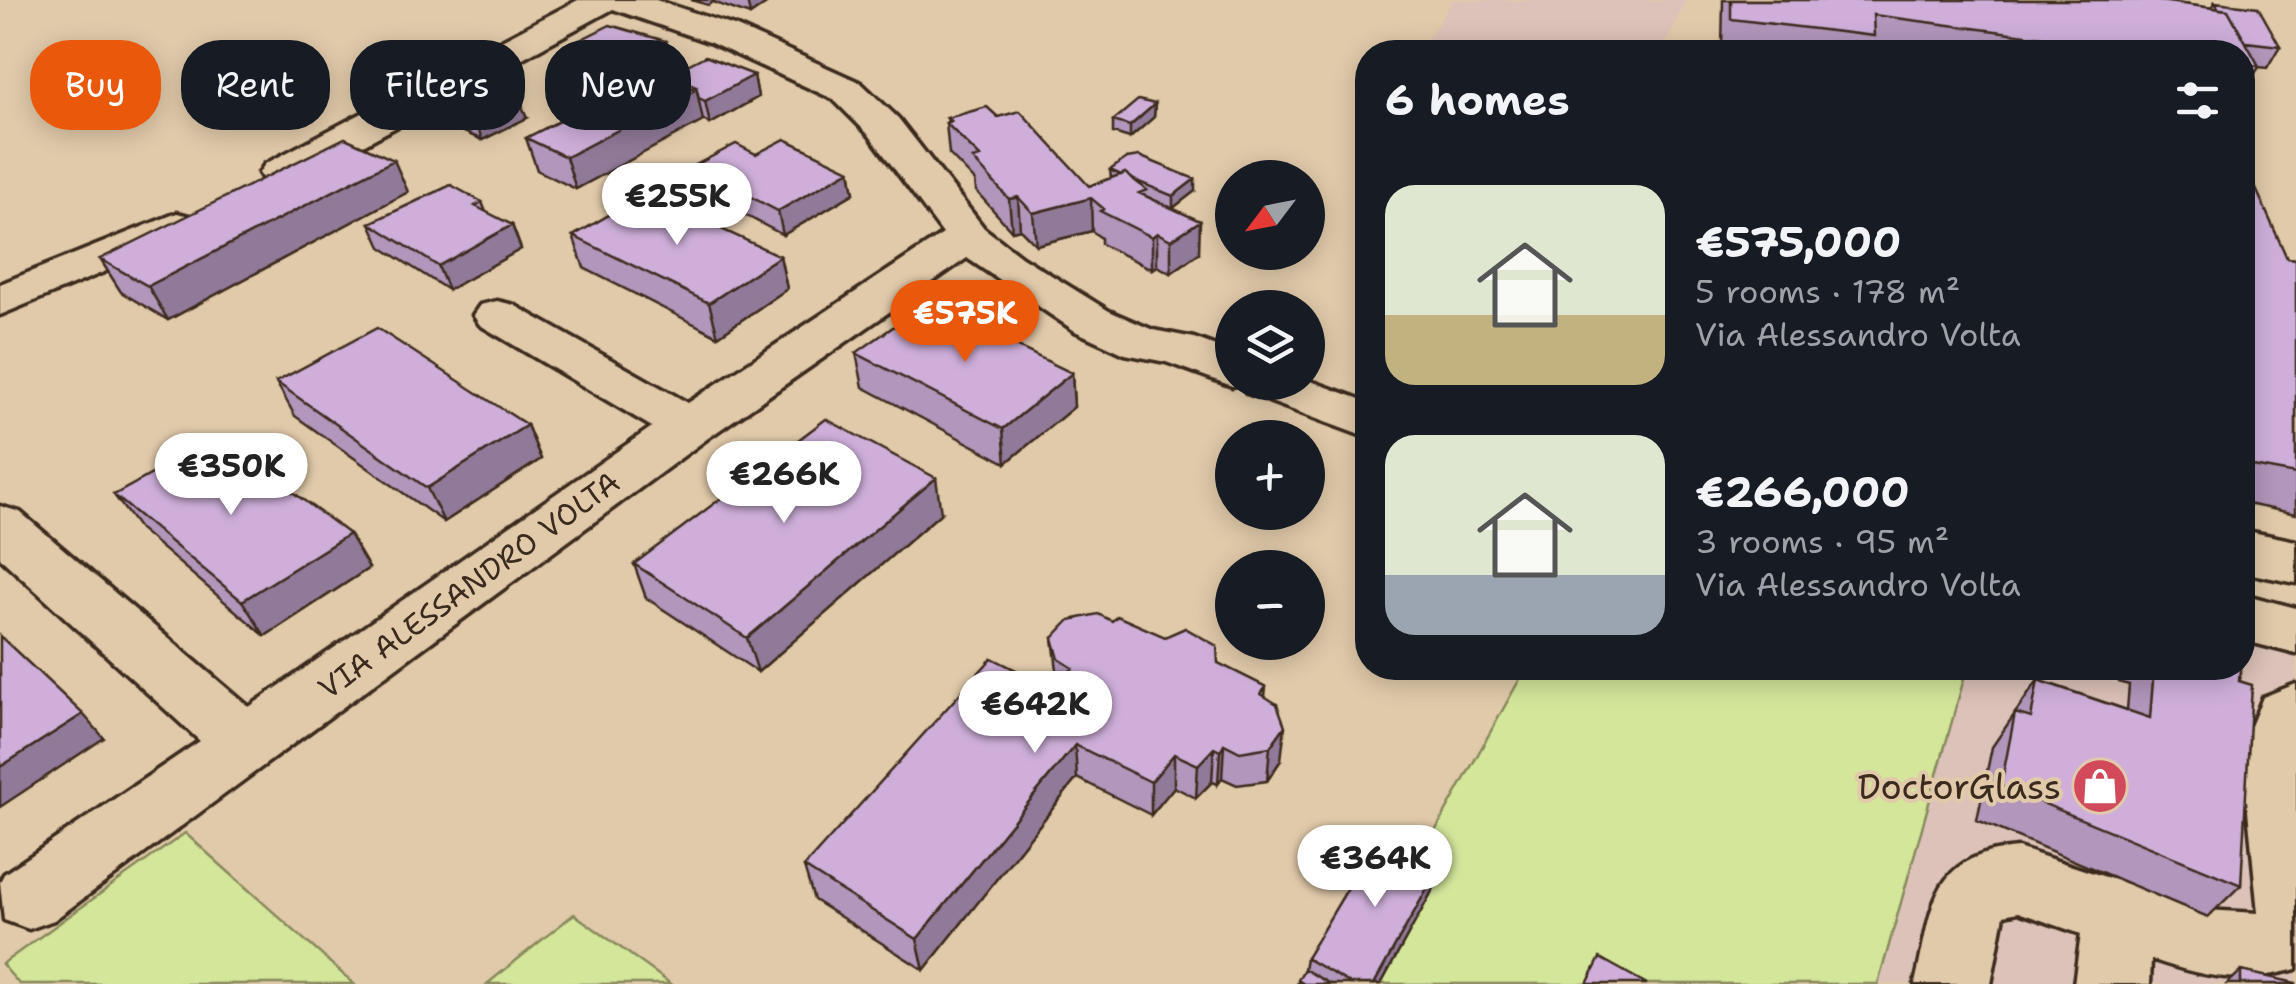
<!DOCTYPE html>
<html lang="en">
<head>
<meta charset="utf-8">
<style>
	:root { --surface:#171b24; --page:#20242c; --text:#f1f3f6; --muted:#9ea1a6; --accent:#ea580c }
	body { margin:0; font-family:"Shantell Sans",sans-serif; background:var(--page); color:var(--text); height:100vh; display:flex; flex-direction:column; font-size:38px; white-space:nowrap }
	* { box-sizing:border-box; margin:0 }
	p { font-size:32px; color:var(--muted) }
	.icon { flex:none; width:55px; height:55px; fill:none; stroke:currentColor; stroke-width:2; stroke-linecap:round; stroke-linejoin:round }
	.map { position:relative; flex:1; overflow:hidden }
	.side { position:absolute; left:1355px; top:40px; width:900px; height:640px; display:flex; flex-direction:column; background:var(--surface); border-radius:40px; box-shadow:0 5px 25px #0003 }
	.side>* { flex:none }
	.top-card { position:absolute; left:30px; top:40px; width:950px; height:90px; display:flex; gap:20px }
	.needle { width:65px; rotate:238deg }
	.fabs { position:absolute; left:1215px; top:160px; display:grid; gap:20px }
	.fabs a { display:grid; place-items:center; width:110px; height:110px; border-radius:50%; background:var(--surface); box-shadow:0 5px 25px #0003; font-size:50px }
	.price { position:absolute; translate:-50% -85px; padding:0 22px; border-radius:35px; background:#fff; color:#222; font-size:32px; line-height:65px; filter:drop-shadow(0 2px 5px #0008) }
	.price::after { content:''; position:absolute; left:50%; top:60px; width:30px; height:22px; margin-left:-15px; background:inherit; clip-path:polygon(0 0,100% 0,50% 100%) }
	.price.current { background:var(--accent); color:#fff }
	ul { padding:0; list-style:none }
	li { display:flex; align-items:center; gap:30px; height:250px; padding:0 30px }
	li span { display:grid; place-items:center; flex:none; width:280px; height:200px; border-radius:30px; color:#555 }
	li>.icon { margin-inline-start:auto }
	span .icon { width:120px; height:120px; fill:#fffc; stroke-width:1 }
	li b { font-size:42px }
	h2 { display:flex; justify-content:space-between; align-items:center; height:120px; padding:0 30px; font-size:42px }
	.tag { padding:0 35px; border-radius:40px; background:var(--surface); box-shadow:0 5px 25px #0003; font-size:35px; line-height:90px }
	.tag.current { background:var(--accent); color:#fff }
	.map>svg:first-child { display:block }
	.built { fill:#dcc2b8 }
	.green { fill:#d3e69a; stroke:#87885c; stroke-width:2.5 }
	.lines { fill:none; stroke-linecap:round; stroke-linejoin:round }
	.minor-casing { stroke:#3b2a1e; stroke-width:7 }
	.minor { fill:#e1caaa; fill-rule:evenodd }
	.wall { fill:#b296bb; stroke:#3b2a1e; stroke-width:2.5 }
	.shaded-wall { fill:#917a99; stroke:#3b2a1e; stroke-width:2.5 }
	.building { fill:#cfafda; stroke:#3b2a1e; stroke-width:2.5 }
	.labels { text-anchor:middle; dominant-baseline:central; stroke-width:8; stroke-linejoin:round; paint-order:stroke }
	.street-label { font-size:30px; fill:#3b2a1e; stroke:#e1caaa }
	.near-poi-label { font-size:35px; fill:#3b2a1e; stroke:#e1caaa; text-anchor:end }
</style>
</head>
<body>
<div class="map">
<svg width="2296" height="984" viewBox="0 0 2296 984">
	<rect width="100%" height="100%" fill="#e1caaa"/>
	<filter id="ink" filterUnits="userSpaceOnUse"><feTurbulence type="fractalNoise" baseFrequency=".01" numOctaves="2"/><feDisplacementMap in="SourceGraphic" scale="20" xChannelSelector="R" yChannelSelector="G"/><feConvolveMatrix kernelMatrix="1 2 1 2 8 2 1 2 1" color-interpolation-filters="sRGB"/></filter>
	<g filter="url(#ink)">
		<!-- built -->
		<path class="built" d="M1453,0H1686L1662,52H1419Z
			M2243,634L2296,647V984H1878L1967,668H2242Z"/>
		<!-- green -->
		<path class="green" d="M1526,668H1943L1965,675L1878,984H1350Z
			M185,833L354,984H19L2,964Z
			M574,914L671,984H487Z"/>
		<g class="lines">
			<!-- minor casing -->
			<g class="minor-casing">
				<path id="minor" d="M578,0H656L737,27L861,83L898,118L984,228L1022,257L1109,311L1153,330L1194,338L1232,352V382L1308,380L1368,402V438L1247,393L1241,384L1232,386L1166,362L1125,354L1075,331L967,258L708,438L54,920L29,929L4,920L0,882L4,874L200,741L0,558V506L20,512L249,707L652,427L480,325L473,315L480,305L497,301L514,305L688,403L943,234L870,136L833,99L711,43L613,9L295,182L280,186L265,182L259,173L265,164Z
					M177,213L193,217L199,226L193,235L0,315V284Z
					M2242,530L2296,541V583L2242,572Z
					M2242,594L2296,608V654L2242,640Z
					M2296,684V969C2239,984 2206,978 2151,959L2150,984H2074L2081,934L2018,912L2004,915L1991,984H1915C1933,911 1927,855 2018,848L2205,910L2258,913L2242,748L2263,697Z"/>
			</g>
			<!-- minor -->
			<use href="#minor" class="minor"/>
		</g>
		<!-- wall -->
		<path class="wall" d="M691,0H772L750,15L713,2L708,5Z
			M1723,0H2152L2212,8L2215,2L2280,46L2267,68L2259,67L2242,94V52H1917L1870,46L1868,52H1755L1722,48Z
			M560,50L671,63L655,72L668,75H754L758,97L710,124L703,120L576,189L537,170L526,138L618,91L567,72Z
			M450,99L527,118L482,140L455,128L450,116L457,113L455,111Z
			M1155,104L1154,117L1130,138L1113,133V121Z
			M998,117L1089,186L1111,178L1110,170L1195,191L1173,208L1199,253L1171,273L1157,266L1152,269L1101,244V238L1092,231L1036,245L1020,229L1012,231L976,191L975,181L949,154L946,123L948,122L947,118Z
			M756,154L850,170L854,193L783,235L698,190L692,167Z
			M2242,178L2287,258L2296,259V514L2242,503Z
			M408,192L168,320L121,292L100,259Z
			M482,202L486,212L512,225L521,249L448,290L381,247L370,223Z
			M573,236L780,256L787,289L718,336L584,268Z
			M856,353L1072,373L1074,407L1006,463L863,387Z
			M276,382L527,425L541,459L444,522L295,416Z
			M114,495L349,534L369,568L265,636L139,529Z
			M941,513L758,672L646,598L634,564Z
			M1053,638L1218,663L1266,687L1265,696L1281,760L1267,781L1237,785L1222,778L1218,784L1212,782L1196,798L1174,787L1151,815L1077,778L924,970L814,900L804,867L1038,681L1058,678Z
			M2120,668H2240L2241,885L2208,917L1977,820L1992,747L2038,680L2127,710L2129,685L2119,682Z
			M1436,884L1381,984H1297L1304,969L1306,958Z
			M2241,971L2296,984H2227Z"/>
		<!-- shaded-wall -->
		<path class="shaded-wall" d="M747,0H772L750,15Z
			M666,41L671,63L620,92L614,69Z
			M754,75L758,97L710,124L705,101Z
			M696,86L703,121L576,189L566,157Z
			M1155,104L1154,117L1130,138V126Z
			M522,106L527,118L482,140L478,128Z
			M394,160L408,192L168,320L148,286Z
			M850,170L854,193L783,235L778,211Z
			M1195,179V191L1173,208V196Z
			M1018,197L1020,229L1012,231L1009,199Z
			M1091,198L1092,231L1036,245L1033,213Z
			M1200,221L1199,253L1171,273V240Z
			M512,225L521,249L448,290L438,266Z
			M1157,233V266L1152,269V237Z
			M780,256L787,289L718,336L709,303Z
			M1072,373L1074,407L1006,463L1003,429Z
			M527,425L541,459L444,522L427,488Z
			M936,478L941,513L758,672L747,638Z
			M349,534L369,568L265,636L242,601Z
			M83,714L104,738L0,807V767Z
			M1285,726L1281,760L1267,781L1270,747Z
			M1224,744L1222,778L1218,784L1220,751Z
			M1075,745L1077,778L924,970L917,939Z
			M1214,748L1212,782L1196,798L1198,765Z
			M1174,754V787L1151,815V782Z
			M1443,860L1436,884L1381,984H1374Z"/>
		<!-- building -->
		<path class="building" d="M1731,0H2152L2228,10L2259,66L2242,64V52H2157L1873,15L1874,36L1731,19Z
			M2215,2L2258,7L2280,46L2246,42L2228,10L2219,9Z
			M610,25L666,41L614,69L560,50Z
			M705,56L754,75L705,101L699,98L696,86L668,75Z
			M658,71L696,86L691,88L695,90L566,157L526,138Z
			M474,88L522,106L478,128L450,116L465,108L450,99Z
			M1138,100L1155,104L1130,126L1113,121Z
			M987,107L998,117L1020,111L1089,186L1125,173L1147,190L1139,193L1200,221L1171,240L1157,233L1152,237L1100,211L1104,209L1091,198L1033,213L1018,197L1009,199L973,159L980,157L946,123L951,121L947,118Z
			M345,138L394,160L148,286L100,259Z
			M785,139L850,170L778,211L692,167L736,144L756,154Z
			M1139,156L1195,179L1173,196L1134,180L1125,173L1121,175L1110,170L1127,158Z
			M2242,178L2253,182L2287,258L2296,259V474L2242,464Z
			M451,185L482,202L475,206L512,225L438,266L370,223Z
			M645,194L780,256L709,303L573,236Z
			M927,303L1072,373L1003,429L856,353Z
			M377,328L527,425L427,488L276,382Z
			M826,419L936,478L747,638L634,564Z
			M219,437L349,534L242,601L114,495Z
			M1098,614L1112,621L1117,616L1165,637L1185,628L1217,646L1218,663L1266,687L1261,694L1277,704L1285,726L1270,747L1240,752L1224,744L1220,751L1214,748L1198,765L1174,754L1151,782L1075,745L917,939L804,867L992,658L1038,681L1049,677L1079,679L1067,674L1073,668L1059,659L1053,638L1070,620Z
			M0,636L83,714L0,767Z
			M2154,668H2240L2239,681L2252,685L2241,885L2001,786L2015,713L2031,718L2038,680L2150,718Z
			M1383,829L1443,860L1374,984H1351L1306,958Z
			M1600,958L1647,984H1587Z
			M1304,969L1330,984H1304L1298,980Z
			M2241,971L2296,983V984H2241Z"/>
	</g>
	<!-- icons -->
	<defs>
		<g id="shop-disc" transform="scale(2.875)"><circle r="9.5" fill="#d1495b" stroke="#e1caaa"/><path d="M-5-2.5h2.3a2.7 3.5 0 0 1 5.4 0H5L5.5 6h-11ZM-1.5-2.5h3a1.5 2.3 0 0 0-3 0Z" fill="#fff"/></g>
	</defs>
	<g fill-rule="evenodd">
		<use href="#shop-disc" x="2100" y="786"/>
	</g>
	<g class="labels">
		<!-- street labels -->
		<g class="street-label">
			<text transform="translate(469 585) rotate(-36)">VIA ALESSANDRO VOLTA</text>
		</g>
		<!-- near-poi labels -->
		<g class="near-poi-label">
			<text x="2061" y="786">DoctorGlass</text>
		</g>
	</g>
</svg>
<div class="fabs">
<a><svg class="needle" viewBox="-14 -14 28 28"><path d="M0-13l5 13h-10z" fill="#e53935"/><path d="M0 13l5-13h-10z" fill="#9ea1a6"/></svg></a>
<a><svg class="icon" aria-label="layers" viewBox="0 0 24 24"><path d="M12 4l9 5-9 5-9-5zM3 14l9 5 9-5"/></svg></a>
<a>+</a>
<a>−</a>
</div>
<b class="price" style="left:677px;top:248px">€255K</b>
<b class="price current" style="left:965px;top:365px">€575K</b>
<b class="price" style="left:231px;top:518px">€350K</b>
<b class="price" style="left:784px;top:526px">€266K</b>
<b class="price" style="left:1035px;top:756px">€642K</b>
<b class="price" style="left:1375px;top:910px">€364K</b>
<div class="top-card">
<a class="tag current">Buy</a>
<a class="tag">Rent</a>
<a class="tag">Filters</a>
<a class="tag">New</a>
</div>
<section class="side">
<h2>6 homes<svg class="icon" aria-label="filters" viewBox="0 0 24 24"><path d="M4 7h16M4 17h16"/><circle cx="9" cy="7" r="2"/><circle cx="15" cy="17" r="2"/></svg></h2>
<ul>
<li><span style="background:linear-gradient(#dfe7d0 65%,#c2b280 0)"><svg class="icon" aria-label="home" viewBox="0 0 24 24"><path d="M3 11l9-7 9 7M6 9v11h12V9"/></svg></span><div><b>€575,000</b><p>5 rooms · 178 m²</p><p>Via Alessandro Volta</p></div></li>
<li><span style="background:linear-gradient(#dfe7d0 70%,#9aa5b1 0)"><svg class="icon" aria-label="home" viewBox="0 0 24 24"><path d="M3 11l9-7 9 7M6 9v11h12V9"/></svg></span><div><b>€266,000</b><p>3 rooms · 95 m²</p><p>Via Alessandro Volta</p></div></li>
</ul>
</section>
</div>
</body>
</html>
